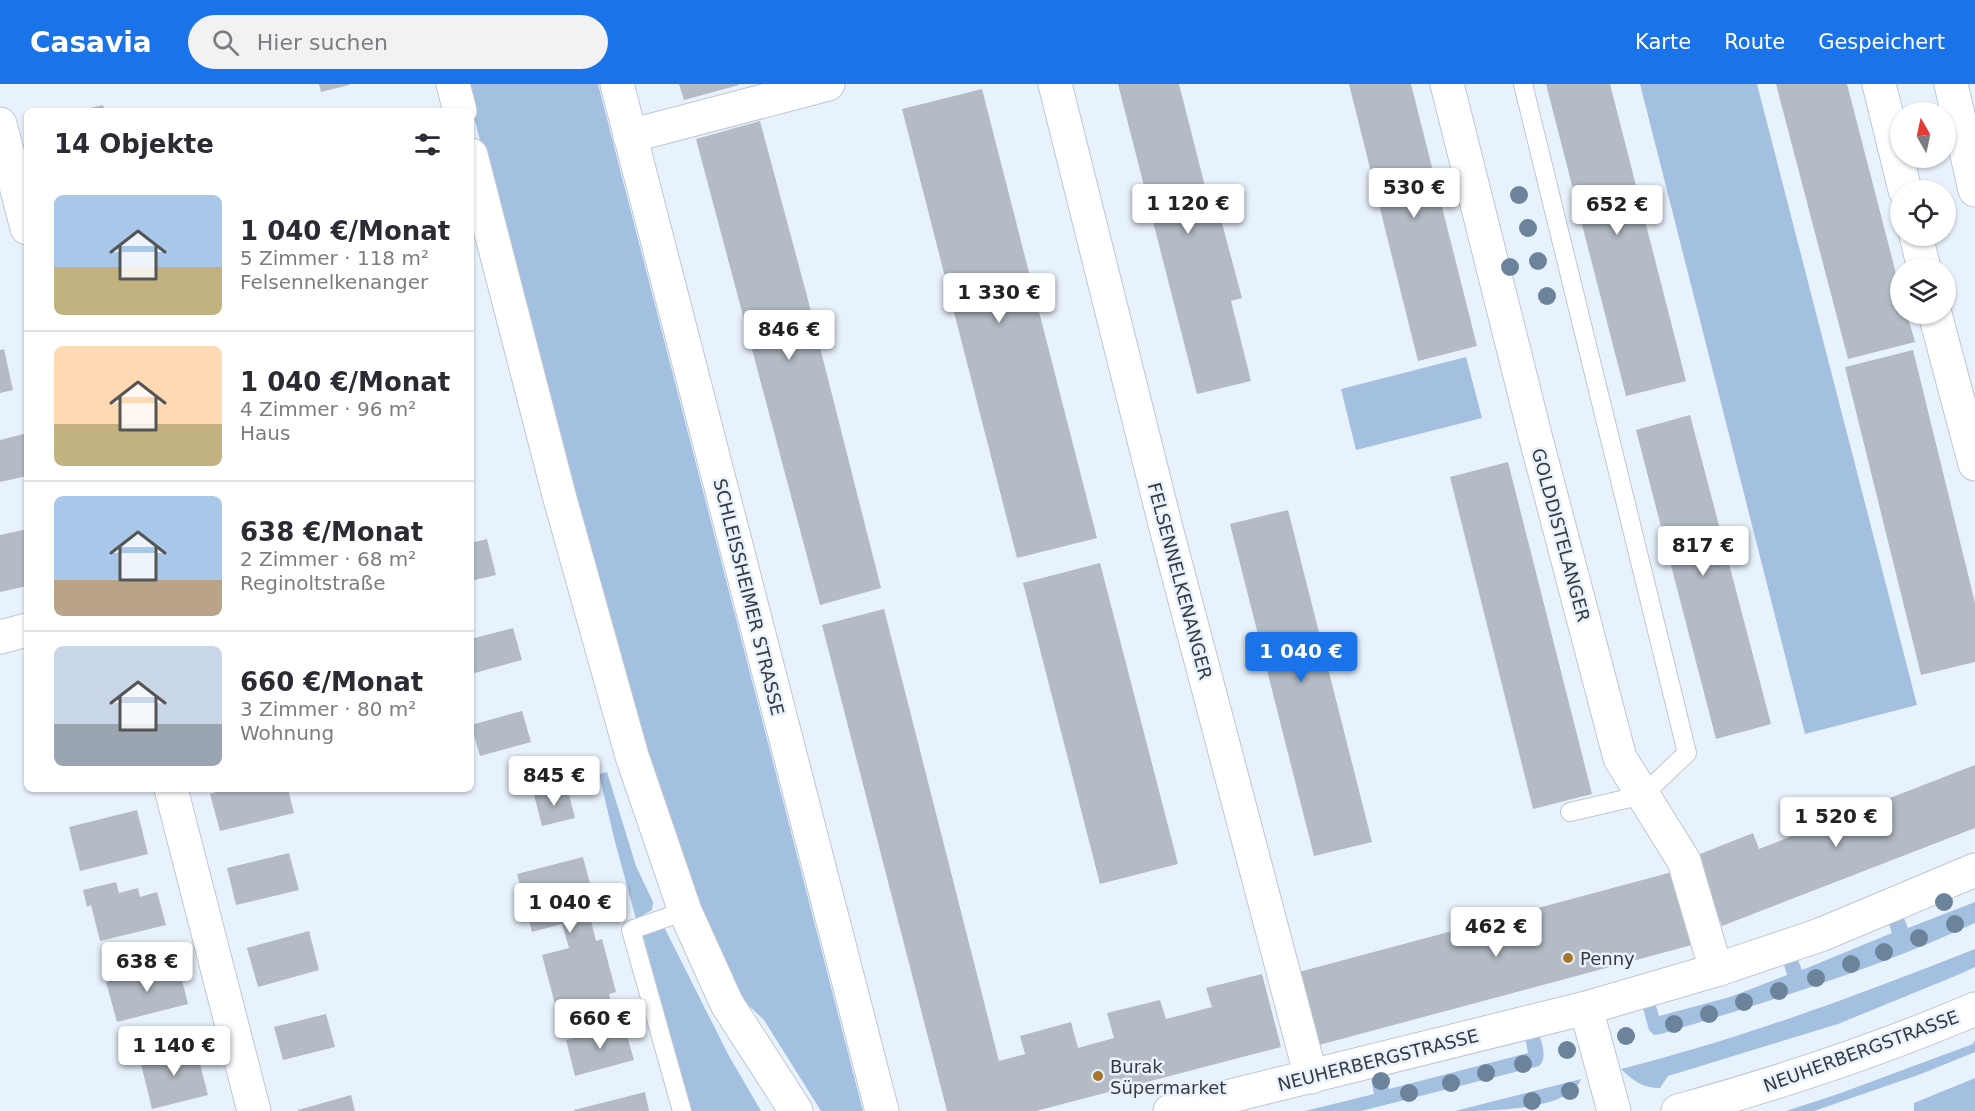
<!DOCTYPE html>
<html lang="de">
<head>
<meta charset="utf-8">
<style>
	:root { --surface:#fff; --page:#f2f2f3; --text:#2b2b33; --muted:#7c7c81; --line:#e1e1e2; --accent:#1a73e8 }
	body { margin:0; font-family:"DejaVu Sans",sans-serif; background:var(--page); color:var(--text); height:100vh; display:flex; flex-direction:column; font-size:22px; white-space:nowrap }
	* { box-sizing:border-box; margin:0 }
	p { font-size:20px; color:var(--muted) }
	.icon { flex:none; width:33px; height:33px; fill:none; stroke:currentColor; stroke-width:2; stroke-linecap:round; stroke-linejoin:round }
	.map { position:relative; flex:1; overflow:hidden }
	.sheet { position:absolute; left:24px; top:24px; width:450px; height:684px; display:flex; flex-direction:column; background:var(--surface); border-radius:9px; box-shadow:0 2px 4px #0004 }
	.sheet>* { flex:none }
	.needle { width:39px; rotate:351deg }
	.controls { position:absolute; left:1890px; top:18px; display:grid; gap:12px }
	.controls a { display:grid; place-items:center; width:66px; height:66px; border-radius:50%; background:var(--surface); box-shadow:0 2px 4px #0004; font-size:30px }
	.price { position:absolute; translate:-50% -51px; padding:0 14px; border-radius:6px; background:#fff; color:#222; font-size:20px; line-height:39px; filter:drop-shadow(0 2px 3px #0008) }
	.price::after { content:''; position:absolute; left:50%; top:36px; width:18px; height:14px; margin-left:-9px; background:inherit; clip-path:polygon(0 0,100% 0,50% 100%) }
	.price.on { background:var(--accent); color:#fff }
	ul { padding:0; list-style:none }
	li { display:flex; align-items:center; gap:18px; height:150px; padding:0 30px }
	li+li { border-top:2px solid var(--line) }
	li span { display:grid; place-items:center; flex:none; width:168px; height:120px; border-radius:9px; color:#555 }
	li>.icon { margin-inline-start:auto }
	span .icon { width:72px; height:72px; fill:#fffc; stroke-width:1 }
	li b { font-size:26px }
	h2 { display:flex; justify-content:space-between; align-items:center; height:72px; padding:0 30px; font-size:26px }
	header { display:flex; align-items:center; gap:36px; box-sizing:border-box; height:84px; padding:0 30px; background:var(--accent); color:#fff }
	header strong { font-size:28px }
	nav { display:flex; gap:33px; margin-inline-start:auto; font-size:21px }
	.search { width:420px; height:54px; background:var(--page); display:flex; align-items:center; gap:15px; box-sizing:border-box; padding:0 21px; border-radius:33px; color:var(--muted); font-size:22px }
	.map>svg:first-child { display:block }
	.green { fill:#a3c0e0 }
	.building { fill:#b3bbc5 }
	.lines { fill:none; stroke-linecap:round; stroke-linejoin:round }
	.lane-casing { stroke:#bfc7d1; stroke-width:20 }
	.street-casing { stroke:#bfc7d1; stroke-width:35 }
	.secondary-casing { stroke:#bfc7d1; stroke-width:35 }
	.lane { stroke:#fff; stroke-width:18 }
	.street { stroke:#fff; stroke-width:33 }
	.secondary { stroke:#fff; stroke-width:33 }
	.tree { fill:#6c849b }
	.poi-dot { fill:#a8732d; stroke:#e8f2fc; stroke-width:2 }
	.labels { text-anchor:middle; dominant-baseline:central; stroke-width:5; stroke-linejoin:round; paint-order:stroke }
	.street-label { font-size:18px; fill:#373b3f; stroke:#e8f2fc }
	.poi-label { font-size:18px; fill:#373b3f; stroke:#e8f2fc; text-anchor:start }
</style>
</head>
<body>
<header>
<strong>Casavia</strong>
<div class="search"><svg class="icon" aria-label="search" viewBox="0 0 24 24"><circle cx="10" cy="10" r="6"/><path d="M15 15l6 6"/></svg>Hier suchen</div>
<nav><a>Karte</a><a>Route</a><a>Gespeichert</a></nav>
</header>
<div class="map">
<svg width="1975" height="1027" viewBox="0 0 1975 1027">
	<rect width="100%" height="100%" fill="#e8f2fc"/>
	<!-- green -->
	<path class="green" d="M466,0H598L863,1027H821L764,936L745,918L733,903L658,721L528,251Z
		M1640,0H1757L1917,621L1805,650Z
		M1466,273L1482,334L1356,366L1341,305Z
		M607,688L636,782L653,818L652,826L636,835L614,754L599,690Z
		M1975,818V839C1874,886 1767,918 1661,950L1654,951L1649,946L1641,917L1653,912L1659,932L1730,913L1787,891L1781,871L1794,866L1802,886L1892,849L1885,829L1900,824L1908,844Z
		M663,841L729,972L761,1027H691L642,848Z
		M1975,865V883L1960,890L1838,940L1668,992L1660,1004C1643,1004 1633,997 1621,985C1743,954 1859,911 1975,865Z
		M1537,944C1540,955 1549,973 1539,982L1361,1027H1305L1374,1010L1370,989L1384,986L1389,1005L1528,969L1524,947Z
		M1975,956V968L1921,990L1814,1027H1786L1838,1010L1973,960Z
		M1975,994V1027H1914V1019Z
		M1581,995C1571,1027 1486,1027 1455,1027Z"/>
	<!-- building -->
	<path class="building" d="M319,0H349V1L321,8Z
		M679,0H739V1L684,16Z
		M1118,0H1179L1212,130L1219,128L1242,214L1231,217L1251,297L1197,310Z
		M1349,0H1411L1477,262L1418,277Z
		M1546,0H1610L1686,297L1626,312Z
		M1776,0H1847L1900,205V230H1907L1915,258L1848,275Z
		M982,5L1097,454L1017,474L902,25Z
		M103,21L105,27H82V26Z
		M760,37L807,212L881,504L820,521L696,55Z
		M4,265L13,306L0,309V266Z
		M1913,266L1975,519V578L1921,591L1845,283Z
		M1690,331L1771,640L1716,655L1636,346Z
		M27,349V392L0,398V356Z
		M1508,378L1592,710L1533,725L1450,393Z
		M1288,426L1372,758L1314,772L1230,440Z
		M27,445V502L0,508V451Z
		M487,455L496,491L471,497V459Z
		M1100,479L1178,780L1100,800L1023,499Z
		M884,525L999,977L1025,970L1020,952L1071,938L1078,964L1114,954L1107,929L1160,916L1166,935L1212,923L1206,904L1262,890L1281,963L1036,1027H947L822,541Z
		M513,544L522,576L471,590V555Z
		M522,627L531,658L480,672L471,641Z
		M1975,681V744L1722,842L1695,772L1753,749L1759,765Z
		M567,703L575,734L542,742L534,711Z
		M220,705H288L294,729L220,747L210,710L220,707Z
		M137,726L148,770L80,787L69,743Z
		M289,769L299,806L236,821L227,784Z
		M583,773L598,830L590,833L596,857L602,855L616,908L609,910L612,923L585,930L582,917L556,924L542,871L569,864L562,840L532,848L517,790Z
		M1672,788L1692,861L1319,961L1299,888Z
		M116,798L119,809L138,804L140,813L157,808L166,841L100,857L91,821L87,823L83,806Z
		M309,847L319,886L258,903L247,864Z
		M178,880L188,920L117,938L106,898Z
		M326,930L335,963L283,976L274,943Z
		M624,941L634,976L575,992L566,956Z
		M195,961L208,1011L152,1025L140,976Z
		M645,1008L649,1027H574V1026Z
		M351,1011L355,1027H298V1026Z"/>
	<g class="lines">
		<!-- lane casing -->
		<g class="lane-casing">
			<path id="lane" d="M1523,0L1687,669L1643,711L1570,728
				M682,1027L631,846L685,827"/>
		</g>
		<!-- street casing -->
		<g class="street-casing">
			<path id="street" d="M1055,0L1166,444L1311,993
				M1447,0L1535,351L1620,674L1684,777L1716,886
				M1879,0L1905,106
				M1951,0L1975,106
				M0,40L27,144
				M630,52L828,0
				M1916,152L1924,184
				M1935,230L1975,380
				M0,553L27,546
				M171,705L254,1027
				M1586,924L1614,1027
				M1170,1027L1586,924L1716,886L1820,851L1975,786"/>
		</g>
		<!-- secondary casing -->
		<g class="secondary-casing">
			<path id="secondary" d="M453,0L460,27
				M617,0L882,1027
				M471,71L559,411L632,672L685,827L727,920L796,1027
				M1678,1027C1779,999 1879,966 1975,925"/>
		</g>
		<!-- lane -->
		<use href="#lane" class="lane"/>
		<!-- street -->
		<use href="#street" class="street"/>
		<!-- secondary -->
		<use href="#secondary" class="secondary"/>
	</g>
	<!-- trees -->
	<g class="tree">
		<circle cx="1519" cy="111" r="9"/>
		<circle cx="1528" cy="144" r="9"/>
		<circle cx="1538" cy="177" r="9"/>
		<circle cx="1510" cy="183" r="9"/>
		<circle cx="1547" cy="212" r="9"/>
		<circle cx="1944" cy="818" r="9"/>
		<circle cx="1955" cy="840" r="9"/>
		<circle cx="1919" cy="854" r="9"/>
		<circle cx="1884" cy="868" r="9"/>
		<circle cx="1851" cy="880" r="9"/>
		<circle cx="1816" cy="894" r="9"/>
		<circle cx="1779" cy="907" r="9"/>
		<circle cx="1744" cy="918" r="9"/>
		<circle cx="1709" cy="930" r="9"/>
		<circle cx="1674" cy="940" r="9"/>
		<circle cx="1626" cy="952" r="9"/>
		<circle cx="1567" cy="966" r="9"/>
		<circle cx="1523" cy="980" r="9"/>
		<circle cx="1486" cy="989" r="9"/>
		<circle cx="1381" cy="997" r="9"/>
		<circle cx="1451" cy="999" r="9"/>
		<circle cx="1570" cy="1007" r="9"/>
		<circle cx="1409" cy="1009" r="9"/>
		<circle cx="1532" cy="1017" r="9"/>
	</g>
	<!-- markers -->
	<g class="poi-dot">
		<circle cx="1568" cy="874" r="6"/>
		<circle cx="1098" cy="992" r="6"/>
	</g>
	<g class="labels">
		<!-- street labels -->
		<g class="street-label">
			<text transform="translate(1561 451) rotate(75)">GOLDDISTELANGER</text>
			<text transform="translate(1180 497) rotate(75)">FELSENNELKENANGER</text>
			<text transform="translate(749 513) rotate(76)">SCHLEISSHEIMER STRASSE</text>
			<text transform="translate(1861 967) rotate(-20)">NEUHERBERGSTRASSE</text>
			<text transform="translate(1378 976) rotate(-14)">NEUHERBERGSTRASSE</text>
		</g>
		<!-- poi labels -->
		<g class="poi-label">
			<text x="1580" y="874">Penny</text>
			<text x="1110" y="982">Burak<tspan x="1110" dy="21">Süpermarket</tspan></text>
		</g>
	</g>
</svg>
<div class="controls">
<a><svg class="needle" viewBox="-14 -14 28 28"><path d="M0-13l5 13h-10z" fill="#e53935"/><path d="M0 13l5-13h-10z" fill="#7c7c81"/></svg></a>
<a><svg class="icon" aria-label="locate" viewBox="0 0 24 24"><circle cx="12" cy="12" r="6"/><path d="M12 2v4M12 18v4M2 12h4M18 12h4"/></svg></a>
<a><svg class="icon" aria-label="layers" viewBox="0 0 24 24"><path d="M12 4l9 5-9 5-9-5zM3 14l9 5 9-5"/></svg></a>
</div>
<b class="price" style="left:1414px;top:135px">530 €</b>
<b class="price" style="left:1188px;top:151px">1 120 €</b>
<b class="price" style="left:1617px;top:152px">652 €</b>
<b class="price" style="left:999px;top:240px">1 330 €</b>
<b class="price" style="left:789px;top:277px">846 €</b>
<b class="price" style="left:1703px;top:493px">817 €</b>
<b class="price on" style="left:1301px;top:599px">1 040 €</b>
<b class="price" style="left:554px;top:723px">845 €</b>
<b class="price" style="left:1836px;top:764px">1 520 €</b>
<b class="price" style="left:570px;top:850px">1 040 €</b>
<b class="price" style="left:1496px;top:874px">462 €</b>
<b class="price" style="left:147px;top:909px">638 €</b>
<b class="price" style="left:600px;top:966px">660 €</b>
<b class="price" style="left:174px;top:993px">1 140 €</b>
<section class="sheet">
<h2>14 Objekte<svg class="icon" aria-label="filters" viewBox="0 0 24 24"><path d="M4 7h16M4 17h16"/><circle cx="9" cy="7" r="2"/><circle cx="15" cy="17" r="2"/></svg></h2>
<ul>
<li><span style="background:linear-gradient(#a9c7e8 60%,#c2b280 0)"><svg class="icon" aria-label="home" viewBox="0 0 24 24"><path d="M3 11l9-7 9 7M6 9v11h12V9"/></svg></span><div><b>1 040 €/Monat</b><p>5 Zimmer · 118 m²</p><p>Felsennelkenanger</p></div></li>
<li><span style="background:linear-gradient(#ffd9b3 65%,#c2b280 0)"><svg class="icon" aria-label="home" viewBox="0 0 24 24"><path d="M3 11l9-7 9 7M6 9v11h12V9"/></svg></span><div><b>1 040 €/Monat</b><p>4 Zimmer · 96 m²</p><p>Haus</p></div></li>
<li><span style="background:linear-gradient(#a9c7e8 70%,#b9a48a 0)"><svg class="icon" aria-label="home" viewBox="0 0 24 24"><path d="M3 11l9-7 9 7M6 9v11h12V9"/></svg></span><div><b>638 €/Monat</b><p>2 Zimmer · 68 m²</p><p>Reginoltstraße</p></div></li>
<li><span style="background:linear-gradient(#c9d6e8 65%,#9aa5b1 0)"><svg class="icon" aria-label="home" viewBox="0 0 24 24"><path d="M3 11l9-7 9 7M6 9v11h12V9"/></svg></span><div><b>660 €/Monat</b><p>3 Zimmer · 80 m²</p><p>Wohnung</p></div></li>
</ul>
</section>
</div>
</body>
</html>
